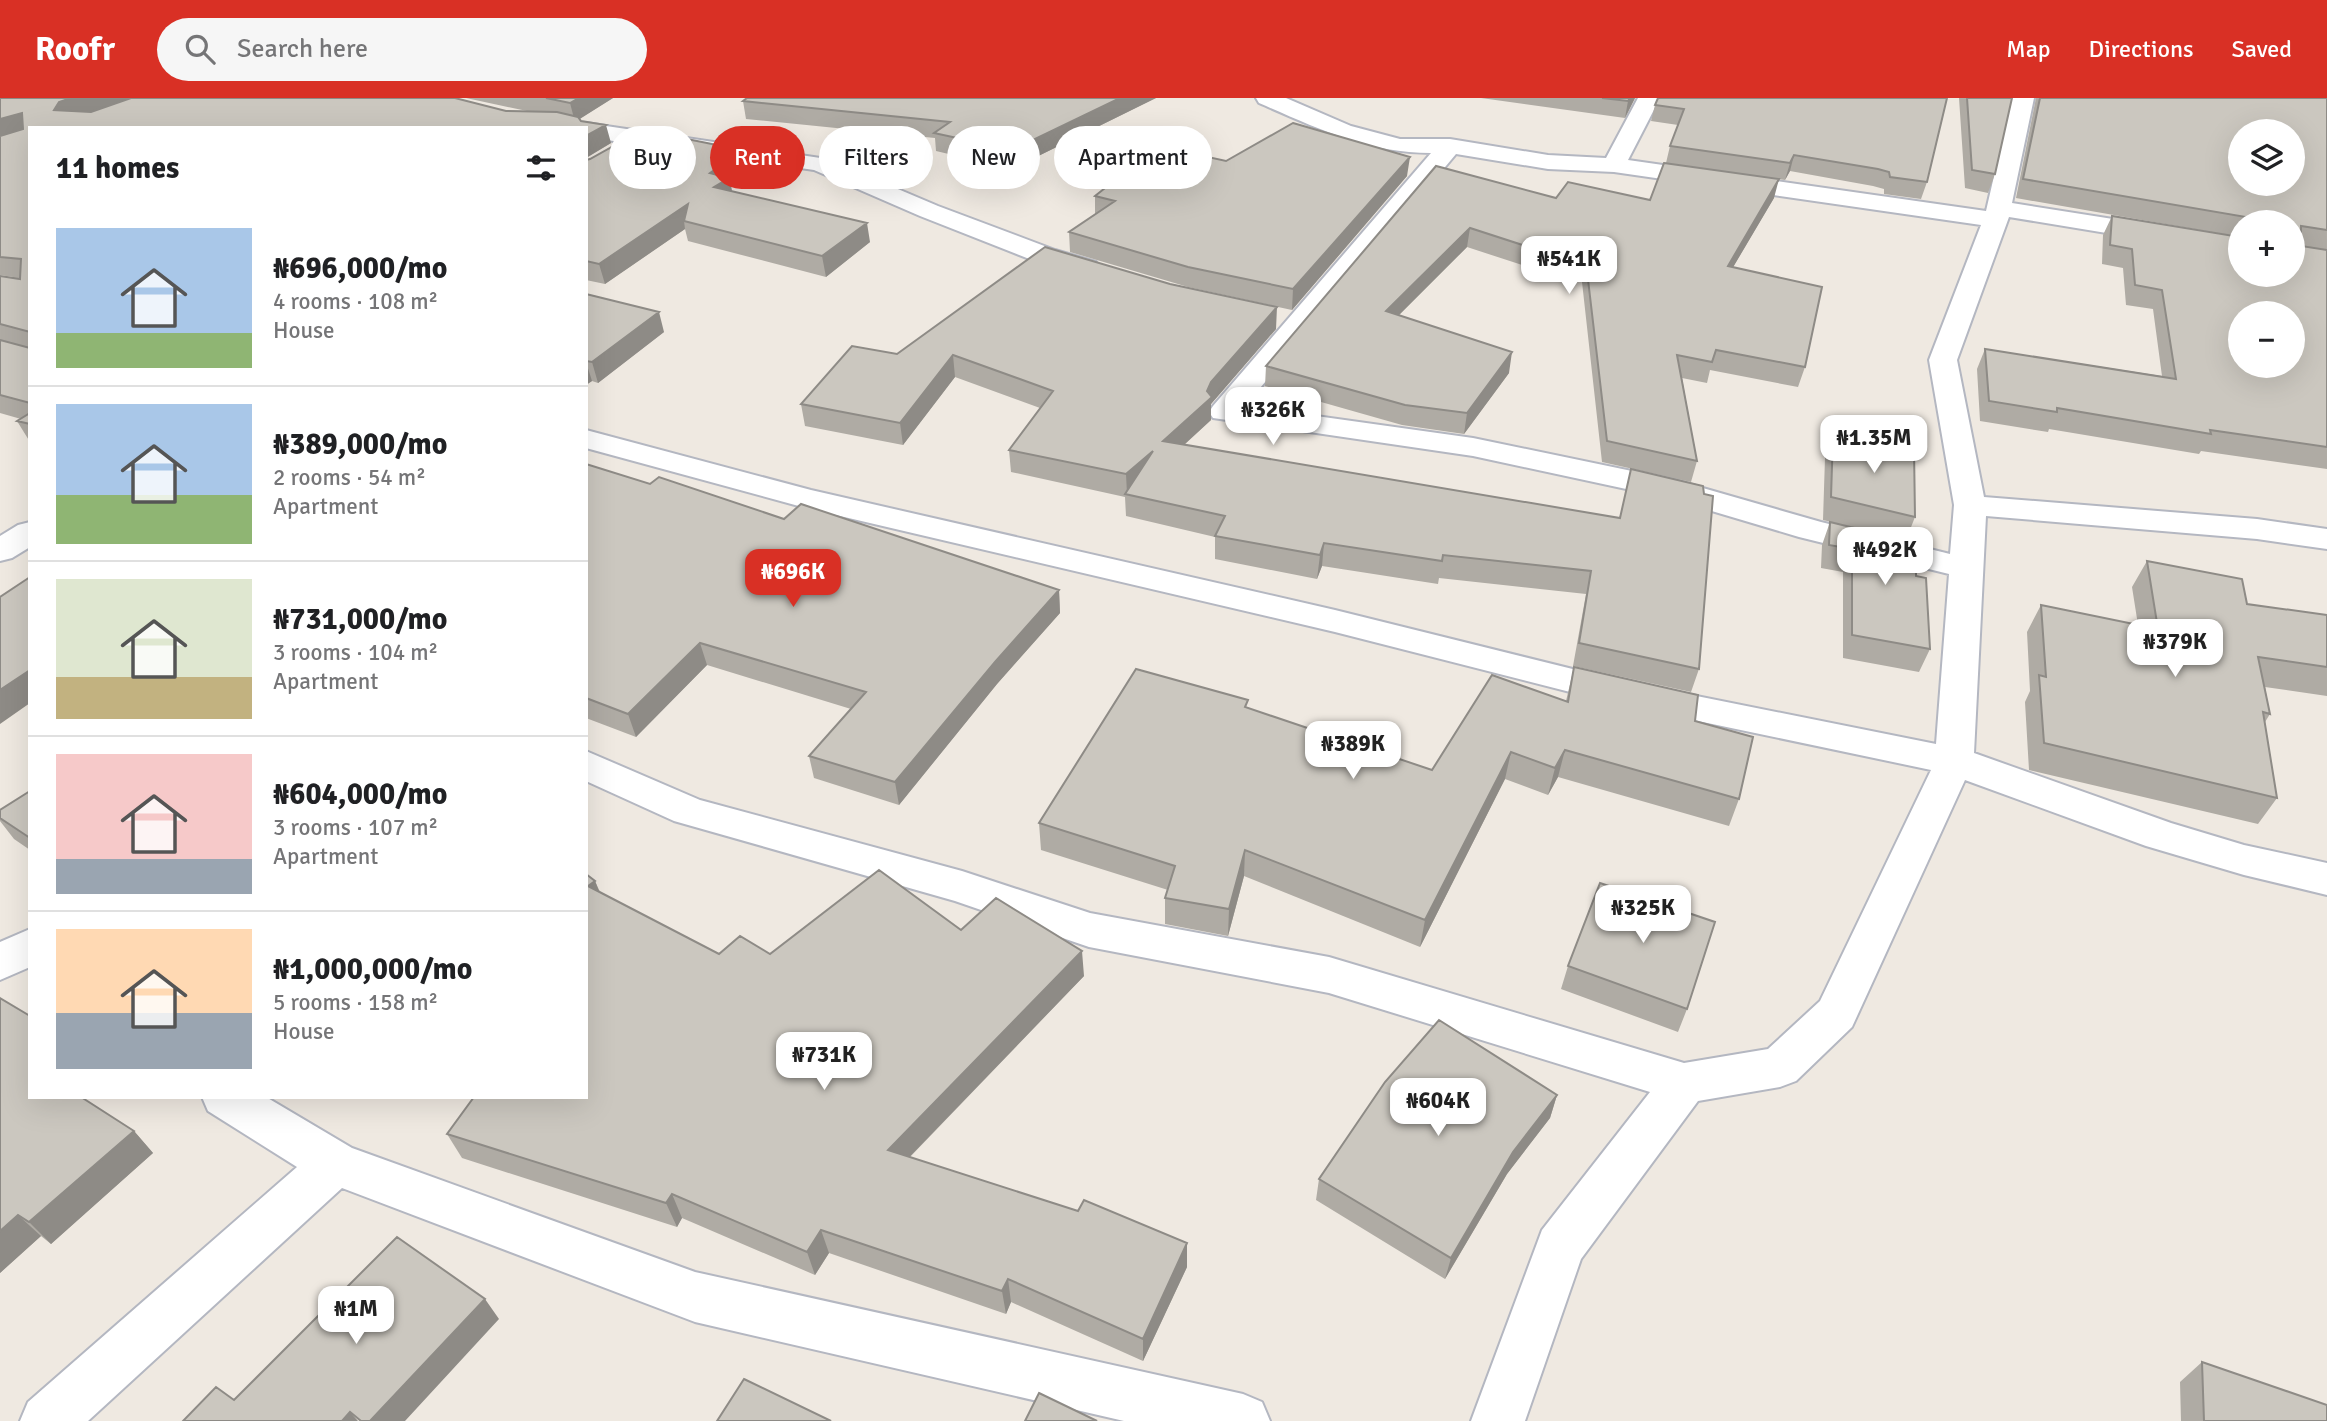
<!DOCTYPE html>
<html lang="en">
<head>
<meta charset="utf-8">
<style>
	:root { --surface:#fff; --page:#f6f6f6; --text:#202124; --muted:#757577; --line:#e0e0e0; --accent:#d93025 }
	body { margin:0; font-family:Signika,sans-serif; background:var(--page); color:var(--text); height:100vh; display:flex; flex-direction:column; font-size:26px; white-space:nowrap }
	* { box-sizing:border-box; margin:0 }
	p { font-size:23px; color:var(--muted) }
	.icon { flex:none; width:38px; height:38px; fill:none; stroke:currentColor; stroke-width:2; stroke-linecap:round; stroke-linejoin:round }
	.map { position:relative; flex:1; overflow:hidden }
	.details { position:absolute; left:28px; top:28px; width:560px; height:973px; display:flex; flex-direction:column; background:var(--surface); border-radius:0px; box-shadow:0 7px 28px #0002 }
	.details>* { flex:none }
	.hud { position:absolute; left:609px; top:28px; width:665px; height:63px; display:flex; gap:14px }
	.controls { position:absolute; left:2228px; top:21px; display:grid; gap:14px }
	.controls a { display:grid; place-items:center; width:77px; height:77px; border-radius:50%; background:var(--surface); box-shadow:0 7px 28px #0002; font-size:35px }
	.price { position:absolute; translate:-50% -60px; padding:0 16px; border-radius:14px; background:#fff; color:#222; font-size:23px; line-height:46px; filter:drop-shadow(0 2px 4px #0008) }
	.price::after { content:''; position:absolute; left:50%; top:42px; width:21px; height:16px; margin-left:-10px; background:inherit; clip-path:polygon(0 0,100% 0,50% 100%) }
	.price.selected { background:var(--accent); color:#fff }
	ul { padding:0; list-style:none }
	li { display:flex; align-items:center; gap:21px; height:175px; padding:0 28px }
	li+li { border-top:2px solid var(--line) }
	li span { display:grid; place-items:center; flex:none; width:196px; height:140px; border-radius:0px; color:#555 }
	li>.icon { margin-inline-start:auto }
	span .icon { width:84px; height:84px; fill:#fffc; stroke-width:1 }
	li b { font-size:30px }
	h2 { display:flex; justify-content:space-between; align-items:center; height:84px; padding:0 28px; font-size:30px }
	.chip { padding:0 24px; border-radius:32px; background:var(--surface); box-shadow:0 7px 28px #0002; font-size:24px; line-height:63px }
	.chip.selected { background:var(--accent); color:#fff }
	header { display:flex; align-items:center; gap:42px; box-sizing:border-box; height:98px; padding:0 35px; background:var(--accent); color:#fff }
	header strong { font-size:33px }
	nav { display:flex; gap:38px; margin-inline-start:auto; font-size:24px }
	.search { width:490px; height:63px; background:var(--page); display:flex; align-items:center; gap:18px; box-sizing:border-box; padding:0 24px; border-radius:38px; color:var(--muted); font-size:26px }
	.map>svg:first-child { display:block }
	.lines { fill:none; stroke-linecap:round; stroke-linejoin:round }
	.minor-casing { stroke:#b4b7c1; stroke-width:4 }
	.minor { fill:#fff; fill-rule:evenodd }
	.wall { fill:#afaba4; fill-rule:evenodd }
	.shaded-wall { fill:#8e8b86 }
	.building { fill:#cbc7bf; stroke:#8e8b86; stroke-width:2; fill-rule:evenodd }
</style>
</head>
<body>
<header>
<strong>Roofr</strong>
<div class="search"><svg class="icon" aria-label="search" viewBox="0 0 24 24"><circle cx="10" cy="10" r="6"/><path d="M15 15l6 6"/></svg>Search here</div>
<nav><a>Map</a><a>Directions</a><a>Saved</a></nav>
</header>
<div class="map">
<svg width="2327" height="1323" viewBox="0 0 2327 1323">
	<rect width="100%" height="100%" fill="#efe9e1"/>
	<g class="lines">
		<!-- minor casing -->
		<g class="minor-casing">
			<path id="minor" d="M1256,0H1286L1351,28L1400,41H1450L1548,57L1606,60L1638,0H1660L1628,62L1986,113L2012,0H2034L2012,105L2240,141V157L2009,119L1957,262L1984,399L2257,421L2327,431V451L2257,441L1986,418L1974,655L2171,725L2244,747L2327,765V797L2244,777L2146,748L1965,682L1852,929L1796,983L1780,989L1698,1003L1581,1161L1525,1323H1471L1542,1132L1650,994L1329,895L1089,849L955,803L674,723L586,683V653L700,702L962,773L1090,815L1329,859L1684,965L1768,951L1820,903L1931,672L1617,606L1335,534L806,410L586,350V332L811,392L1335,512L1617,582L1936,646L1949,476L1799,439L1668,400L1473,358L1213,320L1209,314L1213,308L1431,55C1367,55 1317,30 1259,5ZM1456,56L1548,71L1614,74L1981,127L1929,262L1954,407L1950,456L1821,424L1675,382L1473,340L1245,308Z
				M586,25L827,61L938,108L1055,152L1096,164L1100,170L1096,176L1087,178L1037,164L920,118L814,72L586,39V30H576Z
				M30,424V449L12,460L0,463V438L18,427Z
				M30,831V869L0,882V844Z
				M202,999H266L352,1050L695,1174L1243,1296L1262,1304L1270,1323H1124L695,1224L342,1090L88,1323H20L28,1304L297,1069L208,1013Z"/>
		</g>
		<!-- minor -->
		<use href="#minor" class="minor"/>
	</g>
	<!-- wall -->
	<path class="wall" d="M0,0L527,13L466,0H613L579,21L611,45L586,60V30H30V344L17,323L21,321L0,315V178L20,180L0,177Z
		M1156,0L1016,69L998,65L995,67L936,53L935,40L746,21L743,3Z
		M1481,0H1635L1625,20Z
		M1658,0L1927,84L1921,101L1884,96V91L1873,88L1790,73L1785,82L1666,65L1670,48L1678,27L1651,23L1655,7Z
		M1959,0H2012L1995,76L1988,95L1965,90Z
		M2036,0H2327V371L2201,353L2199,356L2049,331L2048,334L1980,323L1977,271L1985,251L2162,278L2153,211L2126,207L2123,170L2102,166L2103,137L2112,118L2240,139L2016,100ZM2240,124H2292L2240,177Z
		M586,62L745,71L730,83L732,93L870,144L826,179L688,143L685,131L605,186L586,182Z
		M1226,63L1407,78L1292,212L1188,189L1070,154L1069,134L1095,116V98Z
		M1436,68L1556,100L1650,102L1774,100L1733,169L1805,269L1798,289L1710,272L1707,285L1682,280L1697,363L1691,384L1602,364L1581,175L1574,184L1467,149L1399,217L1509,275L1464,336L1402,327L1265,288L1266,268Z
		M586,196L664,234L598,285L592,283L586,287Z
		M1276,231L1211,306V322L1184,347L1620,420L1631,371L1699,571L1691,594L1573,568L1586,496L1439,480L1438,486L1322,468L1317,481L1215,461V439L1126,418L1125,399L1011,374L1009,352L1040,310L955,279L903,347L805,328L801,306L897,256Z
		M1833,337L1915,419L1906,442L1823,422L1825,360Z
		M586,366L650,386L1059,492L1060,515L997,586L899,707L814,680L809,658L851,611L707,567L636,639L586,620Z
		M1830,424L1916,478L1930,551L1919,574L1843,560V474L1821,470L1822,447Z
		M2147,463L2247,506L2327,517V598L2265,589L2270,616L2265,624L2277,700L2258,726L2029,672L2025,604L2030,593L2027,534L2041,507L2138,527L2132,489Z
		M1574,569L1695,623L1739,701L1729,728L1558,679L1548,697L1505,681L1420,849L1244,778L1228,838L1165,826V800L1168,792L1041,752L1039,725L1248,610L1432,672L1566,603Z
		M30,693V752L14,741L0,723V712Z
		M595,783L600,794L719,856H770L961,832L1084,878L910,1059L1078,1113L1187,1145V1169L1143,1263L1011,1204L1006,1216L829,1155L815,1177L682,1120L677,1129L462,1060L447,1036L586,999Z
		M1568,868L1687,911L1678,934L1561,891Z
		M0,900L30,999L134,1033L153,1055L51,1146L41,1138L0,1175Z
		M1557,997L1550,1020L1507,1076L1445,1181L1316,1102L1319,1081Z
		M2202,1264L2327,1323H2181L2180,1284Z"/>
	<!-- shaded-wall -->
	<path class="shaded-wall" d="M71,0H133L68,23L54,12L59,4Z
		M579,0H613L575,24L570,5Z
		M1120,0H1156L1016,69L1014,51Z
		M1630,0H1635L1625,20L1628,3Z
		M22,15L30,30L0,42V21Z
		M606,27L611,45L586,60V38Z
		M996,47L998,65L995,67L994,48Z
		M742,52L745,71L730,83L733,99L719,109L710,75Z
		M1794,57L1790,73L1785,82L1790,65Z
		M1410,59L1407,78L1292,212L1293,191Z
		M1779,81L1774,100L1722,188L1728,168Z
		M688,106L684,123L685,131L605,186L599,166Z
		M867,125L870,144L826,179L822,158Z
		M1470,130L1467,149L1383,233L1386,213Z
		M1585,156L1581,175L1574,184L1578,165Z
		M1277,209L1276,231L1211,306V322L1163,366V343L1211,284Z
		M659,214L664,234L598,285L592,264Z
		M1512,254L1509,275L1464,336L1467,315Z
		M953,257L955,279L903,347L900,325Z
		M586,264L592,283L586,287Z
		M1153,353L1127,396L1126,376Z
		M1324,445L1322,468L1317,481L1320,457Z
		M1059,492L1060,515L997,586L899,707L895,684L995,564Z
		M700,545L707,567L636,639L628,616Z
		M30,572V605L0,626V592Z
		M1565,652L1558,679L1548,697L1555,670Z
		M1511,654L1505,681L1420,849L1425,822Z
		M1245,752L1244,778L1228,838L1229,811Z
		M595,783L605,808L588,788Z
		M1082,853L1084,878L893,1076L888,1052Z
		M1557,997L1550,1020L1507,1076L1445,1181L1451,1160L1513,1054Z
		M134,1033L153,1055L51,1146L29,1124Z
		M672,1096L682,1120L677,1129L666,1105Z
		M18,1117L41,1138L0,1175V1133Z
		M821,1132L829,1155L815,1177L807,1154Z
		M1187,1145V1169L1143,1263V1241Z
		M1008,1181L1011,1204L1006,1216L1002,1193Z
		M485,1201L499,1221L405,1323H370Z
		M350,1314L358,1323H342Z"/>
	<!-- building -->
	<path class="building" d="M0,0H71L59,4L54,12L91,14L131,0H455L506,13L557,14L578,19L581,23L606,27L586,38V30H30V234L0,226V178L20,181L21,161L0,159V38L23,31L22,15L0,21Z
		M546,0H579L570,5Z
		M747,0H1120L1014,51L996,47L994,48L934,35L950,24L743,3Z
		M1602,0H1630L1628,3Z
		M1658,0H1947L1927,84L1890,79L1889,74L1878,71L1794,57L1790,65L1670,48L1684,11L1655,7Z
		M1967,0H2012L1995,76L1972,72Z
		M2040,0H2327V132L2301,128V148L2327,152V349L2210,332L2211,336L2057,310V314L1989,303L1985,251L2176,281L2162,192L2135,187L2132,151L2110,147L2112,118L2240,139V177H2292V124H2252V120L2023,81ZM2240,33H2292V86H2240ZM2240,215H2292V268H2240Z
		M1293,25L1410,59L1293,191L1188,169L1069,134L1115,103L1095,98L1158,48L1226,63Z
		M642,32L742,52L710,75L729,80L714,89L867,125L822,158L684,123L688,106L599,166L586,163V62L590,61Z
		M1664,65L1779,81L1728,168L1822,189L1805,269L1716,252L1712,264L1677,257L1697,363L1607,343L1585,156L1578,165L1470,130L1386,213L1512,254L1467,315L1405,307L1266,268L1436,68L1556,100L1568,84L1650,102Z
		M1045,149L1170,186L1277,209L1211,284L1207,293L1212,299L1163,343L1620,420L1631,371L1703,388L1704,396L1713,398L1699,571L1579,545L1591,473L1443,457L1442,463L1324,445L1320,457L1215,438L1225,418L1125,396L1153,353L1126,376L1009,352L1053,293L953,257L900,325L801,306L852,248L897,256Z
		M586,196L659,214L592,264L586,263Z
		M0,242L30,250V305L0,297Z
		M30,315V326L17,323Z
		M1833,337L1914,351L1915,419L1831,399Z
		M586,366L650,386L659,379L784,421L801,406L1059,492L995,564L895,684L809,658L866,594L700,545L628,616L586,600Z
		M1830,424L1916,445V478L1926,480L1930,551L1852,537V451L1829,447Z
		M2147,463L2242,481L2247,506L2327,517V569L2258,559L2270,616L2263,614L2277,700L2044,645L2039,577L2046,579L2041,507L2158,531Z
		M30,479V572L0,592V499Z
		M1574,569L1698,597L1695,623L1753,639L1739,701L1565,652L1555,670L1511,654L1425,822L1245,752L1229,811L1165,800L1175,768L1039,725L1136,571L1248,602L1245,609L1432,672L1492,577L1568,604Z
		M30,693V740L0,720V712Z
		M879,772L961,832L996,800L1082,853L888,1052L1078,1113L1084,1102L1187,1145L1143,1241L1008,1181L1002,1193L821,1132L807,1154L672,1096L666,1105L447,1036L474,999H586V776L595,783L588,788L719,856L740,838L770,856Z
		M1600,785L1715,824L1687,911L1568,868Z
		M0,900L30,918V999H81L134,1033L29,1124L18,1117L0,1133Z
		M1439,922L1557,997L1513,1054L1451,1160L1319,1081L1385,984Z
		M397,1139L485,1201L370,1323H361L350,1314L342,1323H183L216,1289L234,1302Z
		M2202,1264L2327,1307V1323H2204Z
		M744,1281L831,1323H717Z
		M1039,1295L1097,1323H1025Z"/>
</svg>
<div class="controls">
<a><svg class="icon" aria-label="layers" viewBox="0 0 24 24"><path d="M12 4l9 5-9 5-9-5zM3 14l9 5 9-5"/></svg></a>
<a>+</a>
<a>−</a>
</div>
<b class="price" style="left:1569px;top:198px">₦541K</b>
<b class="price" style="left:1273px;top:349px">₦326K</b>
<b class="price" style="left:1874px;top:377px">₦1.35M</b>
<b class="price" style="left:1885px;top:489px">₦492K</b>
<b class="price selected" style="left:793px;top:511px">₦696K</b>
<b class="price" style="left:2175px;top:581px">₦379K</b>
<b class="price" style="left:1353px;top:683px">₦389K</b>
<b class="price" style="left:1643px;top:847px">₦325K</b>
<b class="price" style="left:824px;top:994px">₦731K</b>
<b class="price" style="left:1438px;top:1040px">₦604K</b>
<b class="price" style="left:356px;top:1248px">₦1M</b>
<div class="hud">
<a class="chip">Buy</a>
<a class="chip selected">Rent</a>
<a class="chip">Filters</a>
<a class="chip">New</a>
<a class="chip">Apartment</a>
</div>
<section class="details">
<h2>11 homes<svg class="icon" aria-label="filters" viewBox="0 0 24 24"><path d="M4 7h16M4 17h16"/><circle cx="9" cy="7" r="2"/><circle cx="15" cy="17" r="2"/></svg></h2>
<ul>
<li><span style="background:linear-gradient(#a9c7e8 75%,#8fb573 0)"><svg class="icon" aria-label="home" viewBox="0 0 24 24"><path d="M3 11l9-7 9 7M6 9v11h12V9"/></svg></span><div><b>₦696,000/mo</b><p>4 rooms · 108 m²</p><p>House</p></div></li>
<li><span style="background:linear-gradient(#a9c7e8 65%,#8fb573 0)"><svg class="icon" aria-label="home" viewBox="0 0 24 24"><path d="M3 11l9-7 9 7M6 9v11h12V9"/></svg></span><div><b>₦389,000/mo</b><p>2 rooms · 54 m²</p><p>Apartment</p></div></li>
<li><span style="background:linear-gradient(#dfe7d0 70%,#c2b280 0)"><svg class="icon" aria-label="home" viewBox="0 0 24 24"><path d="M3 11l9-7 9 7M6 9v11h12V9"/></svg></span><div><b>₦731,000/mo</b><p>3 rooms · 104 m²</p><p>Apartment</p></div></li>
<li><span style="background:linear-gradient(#f6c9c9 75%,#9aa5b1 0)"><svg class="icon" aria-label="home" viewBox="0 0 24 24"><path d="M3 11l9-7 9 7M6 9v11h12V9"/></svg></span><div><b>₦604,000/mo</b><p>3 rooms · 107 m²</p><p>Apartment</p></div></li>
<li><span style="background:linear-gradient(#ffd9b3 60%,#9aa5b1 0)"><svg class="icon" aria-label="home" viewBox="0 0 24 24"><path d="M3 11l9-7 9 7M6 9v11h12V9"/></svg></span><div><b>₦1,000,000/mo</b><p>5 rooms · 158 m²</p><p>House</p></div></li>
</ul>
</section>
</div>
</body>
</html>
